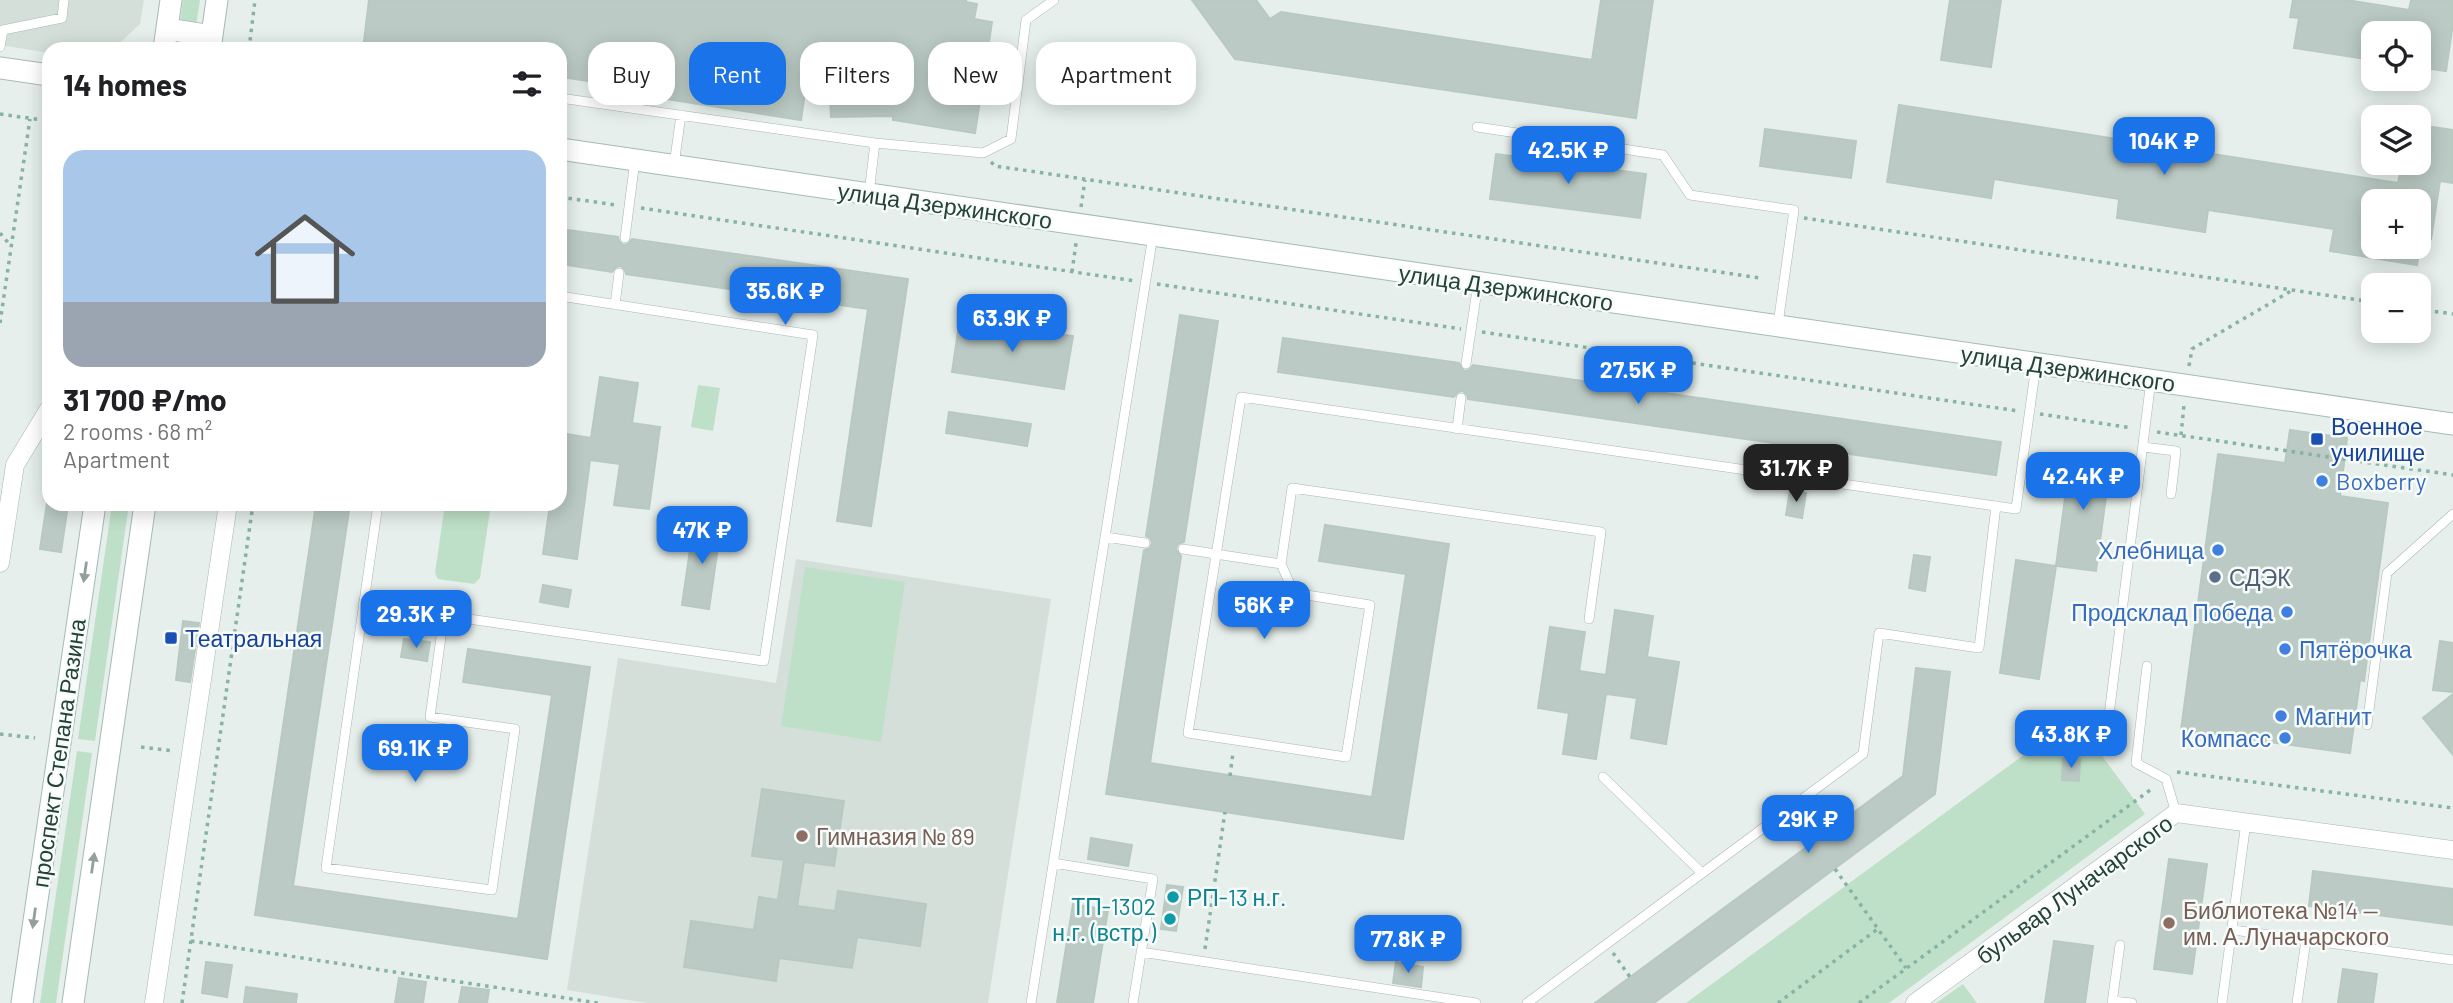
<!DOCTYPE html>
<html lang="en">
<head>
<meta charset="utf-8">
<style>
	:root { --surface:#fff; --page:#f6f6f6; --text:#202124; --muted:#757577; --accent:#1a73e8 }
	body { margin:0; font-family:Barlow,sans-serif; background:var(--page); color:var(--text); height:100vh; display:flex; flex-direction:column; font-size:26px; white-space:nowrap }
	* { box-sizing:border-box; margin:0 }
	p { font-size:23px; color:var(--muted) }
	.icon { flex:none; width:38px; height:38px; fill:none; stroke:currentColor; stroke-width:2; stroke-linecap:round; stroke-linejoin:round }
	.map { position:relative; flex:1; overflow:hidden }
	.details { position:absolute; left:42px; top:42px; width:525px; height:469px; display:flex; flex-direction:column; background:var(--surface); border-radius:21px; box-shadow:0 4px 18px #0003 }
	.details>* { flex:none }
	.top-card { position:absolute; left:588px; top:42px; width:665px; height:63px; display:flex; gap:14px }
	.buttons { position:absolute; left:2361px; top:21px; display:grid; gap:14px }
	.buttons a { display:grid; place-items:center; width:70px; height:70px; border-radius:14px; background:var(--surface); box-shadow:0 4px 18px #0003; font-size:35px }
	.price { position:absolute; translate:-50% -60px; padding:0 16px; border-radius:14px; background:var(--accent); color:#fff; font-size:23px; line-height:46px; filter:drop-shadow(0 2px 4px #0008) }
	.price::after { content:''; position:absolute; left:50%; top:42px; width:21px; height:16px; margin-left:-10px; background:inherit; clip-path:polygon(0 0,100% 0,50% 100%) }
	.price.on { background:#222; color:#fff }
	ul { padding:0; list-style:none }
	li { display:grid; align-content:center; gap:14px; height:371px; padding:0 21px }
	li span { display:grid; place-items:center; height:217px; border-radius:21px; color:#555 }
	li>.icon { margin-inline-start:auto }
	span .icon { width:126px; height:126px; fill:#fffc; stroke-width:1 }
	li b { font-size:30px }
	h2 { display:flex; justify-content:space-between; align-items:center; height:84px; padding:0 21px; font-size:30px }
	.pill { padding:0 24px; border-radius:21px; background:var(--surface); box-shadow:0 4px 18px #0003; font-size:24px; line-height:63px }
	.pill.on { background:var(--accent); color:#fff }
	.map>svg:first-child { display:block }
	.built { fill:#d4dfda }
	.green { fill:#bfe0c8 }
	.building { fill:#bbcac4; stroke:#b8c9c2; stroke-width:2 }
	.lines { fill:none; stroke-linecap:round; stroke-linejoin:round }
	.service-casing { stroke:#a8b8b2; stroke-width:10 }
	.minor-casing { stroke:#a8b8b2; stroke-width:19 }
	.secondary-casing { stroke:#a4bbb3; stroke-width:23 }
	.path { stroke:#86b3a5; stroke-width:3.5; stroke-dasharray:3.5 5; stroke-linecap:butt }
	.service { stroke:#fff; stroke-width:9 }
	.minor { stroke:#fff; stroke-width:18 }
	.secondary { stroke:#fff; stroke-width:21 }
	.oneway { fill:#92a09c }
	.transit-dot { fill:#1a4fb4; stroke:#f7fbf9; stroke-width:2.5 }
	.shop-dot { fill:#3f7fe0; stroke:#f7fbf9; stroke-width:2.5 }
	.service-dot { fill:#5c6f8a; stroke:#f7fbf9; stroke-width:2.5 }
	.education-dot { fill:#8d6e63; stroke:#f7fbf9; stroke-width:2.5 }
	.culture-dot { fill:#0f9aa8; stroke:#f7fbf9; stroke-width:2.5 }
	.labels { text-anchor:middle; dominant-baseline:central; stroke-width:5; stroke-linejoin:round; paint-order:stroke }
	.street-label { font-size:23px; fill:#24423a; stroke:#f7fbf9 }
	.transit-label { font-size:23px; fill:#164399; stroke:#f7fbf9; text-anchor:start }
	.shop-label { font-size:23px; fill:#366cbe; stroke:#f7fbf9; text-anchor:start }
	.service-label { font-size:23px; fill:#4e5e75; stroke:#f7fbf9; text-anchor:start }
	.education-label { font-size:23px; fill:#785e54; stroke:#f7fbf9; text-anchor:start }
	.culture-label { font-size:23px; fill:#0d838f; stroke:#f7fbf9; text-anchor:start }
</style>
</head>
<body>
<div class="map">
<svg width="2453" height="1003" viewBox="0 0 2453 1003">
	<rect width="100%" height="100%" fill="#e6efeb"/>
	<!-- built -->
	<path class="built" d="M0,0H144L140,24L113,49H49V53L0,45Z
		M796,559L1051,599L988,1003H647L567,990L618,658L776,683Z"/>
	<!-- green -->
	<path class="green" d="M183,0H200L196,26L180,24Z
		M698,385L720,388L713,431L691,427Z
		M112,504H129L95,741L78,739Z
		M445,504H491L480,578L474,584L438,579L435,573Z
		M805,567L905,582L881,742L781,726Z
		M2074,718L2145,814L1889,1003H1686Z
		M77,751L92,753L56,1003H40Z
		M1963,984L1977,1003H1936Z"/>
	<!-- building -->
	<path class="building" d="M369,0H966V2L977,4L974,19L992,22L975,133L893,120V116L831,117L830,97L805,92L801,120L621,92L622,86L560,77V49H363Z
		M1192,0H1256L1270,19L1281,12L1592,60L1601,0H1653L1636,118L1235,59Z
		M1950,0H2001L1991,67L1941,60Z
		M2293,0H2347L2409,10L2411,0H2453V23L2446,71L2418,67V33H2373V60L2294,48L2299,18L2290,17Z
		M1899,105L2398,183L2402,163H2418V125L2453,130V183L2440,181L2431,239L2418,237V201H2373V247H2420L2417,265L2330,251L2334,229L2208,210L2205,232L2117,218L2119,199L1994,179L1991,198L1887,182Z
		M1765,129L1856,141L1851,178L1760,166Z
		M1496,154L1646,174L1640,218L1490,199Z
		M560,229L618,237L619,241L623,245L628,244L632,239L908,279L871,526L837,521L868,309L626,274L625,270L621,266L616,267L612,272L560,264Z
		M1180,315L1218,321L1184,542L1178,544L1176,549L1181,556L1150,763L1372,797L1406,574L1319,561L1325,525L1449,544L1403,839L1106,794L1144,550L1150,548L1152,543L1150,538L1146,536Z
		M960,318L1073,336L1064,389L952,372Z
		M1283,338L1459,363L1464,371L1469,370L1473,365L2001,442L1996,475L1468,399L1467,395L1463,391L1458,392L1454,397L1278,372Z
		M600,377L638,383L632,423L660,427L649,509L614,505L620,464L590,460L577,559L543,554L550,504H560V433L591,438Z
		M949,412L1031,424L1027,446L946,433Z
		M2290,430L2347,438L2340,496L2388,503L2364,681L2360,680L2350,753L2181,730L2218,454L2285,463Z
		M2071,453L2111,459L2096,571L2056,566Z
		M1790,490L1806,493L1802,518L1786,515Z
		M47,503L68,505L61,552L40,549Z
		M316,504H350L293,886L518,919L552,695L463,682L468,649L590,667L547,959L255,915Z
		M694,522L721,526L709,609L682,605Z
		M1914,555L1930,557L1925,591L1909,588Z
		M2016,560L2056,566L2039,679L2000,673Z
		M543,585L571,590L568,607L540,602Z
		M1615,610L1653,616L1647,657L1679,662L1666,744L1631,738L1637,698L1606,694L1596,759L1563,754L1569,713L1538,708L1550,627L1585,632L1579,671L1606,675Z
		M183,621L199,623L190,682L176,680Z
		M404,639L430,642L427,661L401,657Z
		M2440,641L2453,643V692L2433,690Z
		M1916,668L1950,672L1935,794L1654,1003H1595L1903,776Z
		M2453,694V755L2423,718Z
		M2063,759L2080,760L2079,781L2062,780Z
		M762,789L844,801L834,866L804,862L797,906L835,911L838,891L926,904L920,946L857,937L852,968L779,958L776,981L684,967L691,921L754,930L759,897L778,900L784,860L752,856Z
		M1091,838L1132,845L1128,866L1088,859Z
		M2169,859L2207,864L2192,974L2154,969Z
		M2313,871L2453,889V925L2309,906Z
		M1167,885L1183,887L1176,931L1161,929Z
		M1073,904L1108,910L1093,1003H1057Z
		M2054,941L2093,946L2085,1003H2045Z
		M206,962L232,965L227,997L202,993Z
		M1396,962L1423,967L1421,987L1393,983Z
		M2343,969L2377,974L2373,1003H2338Z
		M399,978L426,982L423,1003H395Z
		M246,987L297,994L296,1003H244Z
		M462,987L489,990L487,1003H459Z"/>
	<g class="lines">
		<!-- service casing -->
		<g class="service-casing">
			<path id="service" d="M0,47L3,30L62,18L64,0
				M560,98L875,143L983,153L1011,139L1026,20L1054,0
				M1477,127L1663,155L1690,195L1794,210L1778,324
				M674,165L681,115
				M869,193L875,143
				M625,238L635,160
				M615,305L619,273
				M1466,364L1478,283
				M1457,429L1461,398
				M2143,447L2176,451L2171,494
				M378,504L326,868L492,890L515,729L430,717L444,615
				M1106,537L1145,543
				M1183,549L1281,564
				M363,604L764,661L813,335L560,296
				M1589,619L1601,532L1292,488L1281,564L1294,593L1370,605L1346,757L1188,733L1241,397L2016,509L2036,365
				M2147,666L2136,763L2166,779L2176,813
				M2367,725L2387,573L2453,514
				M2107,731L2151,380
				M1603,777L1702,873
				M1053,863L1153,879L1133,1003
				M2233,930L2453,960
				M1141,952L1476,1003
				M2112,1001L2132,1003
				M1031,1003L1153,235
				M1527,1003L1863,754L1879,633L1979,648L1996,506
				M2112,1003L2120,945
				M2222,1003L2246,822
				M2297,1003L2306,940"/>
		</g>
		<!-- minor casing -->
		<g class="minor-casing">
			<path id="minor" d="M0,563L15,465L49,409
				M154,1003L228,504
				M1915,1003L2176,813L2453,850"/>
		</g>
		<!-- secondary casing -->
		<g class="secondary-casing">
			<path id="secondary" d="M167,29L212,36
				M164,49L171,0
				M210,49L217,0
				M0,68L49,75
				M560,149L2453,424
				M22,1003L95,504
				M73,1003L145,504"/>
		</g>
		<!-- path -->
		<path class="path" d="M249,49L255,0
			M0,114L49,121
			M991,162L995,166L1760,278
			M560,197L616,205
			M1081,207L1085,180
			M641,208L1135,281
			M1804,218L2373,302
			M0,233L10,245
			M1072,272L1076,243
			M1157,284L1461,329
			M2418,309L2453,314
			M0,323L30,119
			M1482,332L2018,411
			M2189,366L2192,349L2291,291
			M2040,414L2132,428
			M2157,432L2453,475
			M2181,435L2184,405
			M0,734L35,738
			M141,747L174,751
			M2177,772L2453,808
			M1230,776L1233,753
			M1797,817L1815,841
			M1835,869L1906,968
			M191,941L598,1003
			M1205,949L1225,812
			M1613,953L1630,977
			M182,1003L253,504
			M1778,1003L1879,928
			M1859,1003L2153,788"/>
		<!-- service -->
		<use href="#service" class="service"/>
		<!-- minor -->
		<use href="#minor" class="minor"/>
		<!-- secondary -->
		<use href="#secondary" class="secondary"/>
	</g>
	<!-- one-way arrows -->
	<defs><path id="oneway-solid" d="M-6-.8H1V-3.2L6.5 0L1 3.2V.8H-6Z" transform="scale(1.75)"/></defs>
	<g class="oneway">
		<use href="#oneway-solid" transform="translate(85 572) rotate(98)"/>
		<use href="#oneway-solid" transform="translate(93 863) rotate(-82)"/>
		<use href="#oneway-solid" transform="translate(34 918) rotate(98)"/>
	</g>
	<!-- markers -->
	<g class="transit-dot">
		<rect x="2310" y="432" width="14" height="14" rx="3.5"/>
		<rect x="164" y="631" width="14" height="14" rx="3.5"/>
	</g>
	<g class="shop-dot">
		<circle cx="2322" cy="481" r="7"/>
		<circle cx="2218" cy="550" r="7"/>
		<circle cx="2287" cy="612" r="7"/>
		<circle cx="2285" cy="649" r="7"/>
		<circle cx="2281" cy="716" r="7"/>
		<circle cx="2285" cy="738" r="7"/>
	</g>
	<circle class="service-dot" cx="2215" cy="577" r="7"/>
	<g class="education-dot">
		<circle cx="802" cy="836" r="7"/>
		<circle cx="2169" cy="923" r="7"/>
	</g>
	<g class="culture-dot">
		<circle cx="1173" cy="897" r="7"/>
		<circle cx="1170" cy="919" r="7"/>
	</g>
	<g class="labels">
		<!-- street labels -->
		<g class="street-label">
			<text transform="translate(945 205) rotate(8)">улица Дзержинского</text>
			<text transform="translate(1506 287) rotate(8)">улица Дзержинского</text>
			<text transform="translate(2068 368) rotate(8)">улица Дзержинского</text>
			<text transform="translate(58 753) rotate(-82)">проспект Степана Разина</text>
			<text transform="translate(2074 889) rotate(-36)">бульвар Луначарского</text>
		</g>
		<!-- transit labels -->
		<g class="transit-label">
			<text x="2331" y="426">Военное<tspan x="2331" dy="26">училище</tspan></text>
			<text x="185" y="638">Театральная</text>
		</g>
		<!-- shop labels -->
		<g class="shop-label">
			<text x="2336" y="481">Boxberry</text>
			<text x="2204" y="550" text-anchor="end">Хлебница</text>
			<text x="2273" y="612" text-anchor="end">Продсклад Победа</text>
			<text x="2299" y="649">Пятёрочка</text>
			<text x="2295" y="716">Магнит</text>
			<text x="2271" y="738" text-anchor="end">Компасс</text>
		</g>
		<!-- service labels -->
		<g class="service-label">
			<text x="2229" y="577">СДЭК</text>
		</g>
		<!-- education labels -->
		<g class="education-label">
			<text x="816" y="836">Гимназия № 89</text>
			<text x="2183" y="910">Библиотека №14 —<tspan x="2183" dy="26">им. А.Луначарского</tspan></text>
		</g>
		<!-- culture labels -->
		<g class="culture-label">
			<text x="1187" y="897">РП-13 н.г.</text>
			<text x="1156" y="906" text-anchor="end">ТП-1302<tspan x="1156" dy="26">н.г. (встр.)</tspan></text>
		</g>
	</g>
</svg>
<div class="buttons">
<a><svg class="icon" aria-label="locate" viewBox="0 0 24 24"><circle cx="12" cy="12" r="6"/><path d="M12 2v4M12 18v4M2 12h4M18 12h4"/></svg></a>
<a><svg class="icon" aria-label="layers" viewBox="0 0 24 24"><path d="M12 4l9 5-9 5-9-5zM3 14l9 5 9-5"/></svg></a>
<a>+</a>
<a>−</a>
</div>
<b class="price" style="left:2164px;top:177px">104K ₽</b>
<b class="price" style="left:1568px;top:186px">42.5K ₽</b>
<b class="price" style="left:785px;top:327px">35.6K ₽</b>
<b class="price" style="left:1012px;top:354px">63.9K ₽</b>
<b class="price" style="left:1638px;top:406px">27.5K ₽</b>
<b class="price on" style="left:1796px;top:504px">31.7K ₽</b>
<b class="price" style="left:2083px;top:512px">42.4K ₽</b>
<b class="price" style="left:702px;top:566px">47K ₽</b>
<b class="price" style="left:1264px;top:641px">56K ₽</b>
<b class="price" style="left:416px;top:650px">29.3K ₽</b>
<b class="price" style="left:2071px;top:770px">43.8K ₽</b>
<b class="price" style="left:415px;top:784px">69.1K ₽</b>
<b class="price" style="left:1808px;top:855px">29K ₽</b>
<b class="price" style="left:1408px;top:975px">77.8K ₽</b>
<div class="top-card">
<a class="pill">Buy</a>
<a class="pill on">Rent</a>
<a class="pill">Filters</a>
<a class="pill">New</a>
<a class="pill">Apartment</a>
</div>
<section class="details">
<h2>14 homes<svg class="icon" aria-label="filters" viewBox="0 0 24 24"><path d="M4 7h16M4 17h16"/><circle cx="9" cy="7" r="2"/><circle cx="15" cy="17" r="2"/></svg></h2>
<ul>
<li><span style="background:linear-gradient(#a9c7e8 70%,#9aa5b1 0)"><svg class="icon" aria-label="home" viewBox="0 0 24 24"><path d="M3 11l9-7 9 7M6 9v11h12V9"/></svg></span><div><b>31 700 ₽/mo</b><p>2 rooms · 68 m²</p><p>Apartment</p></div></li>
</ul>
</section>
</div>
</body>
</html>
